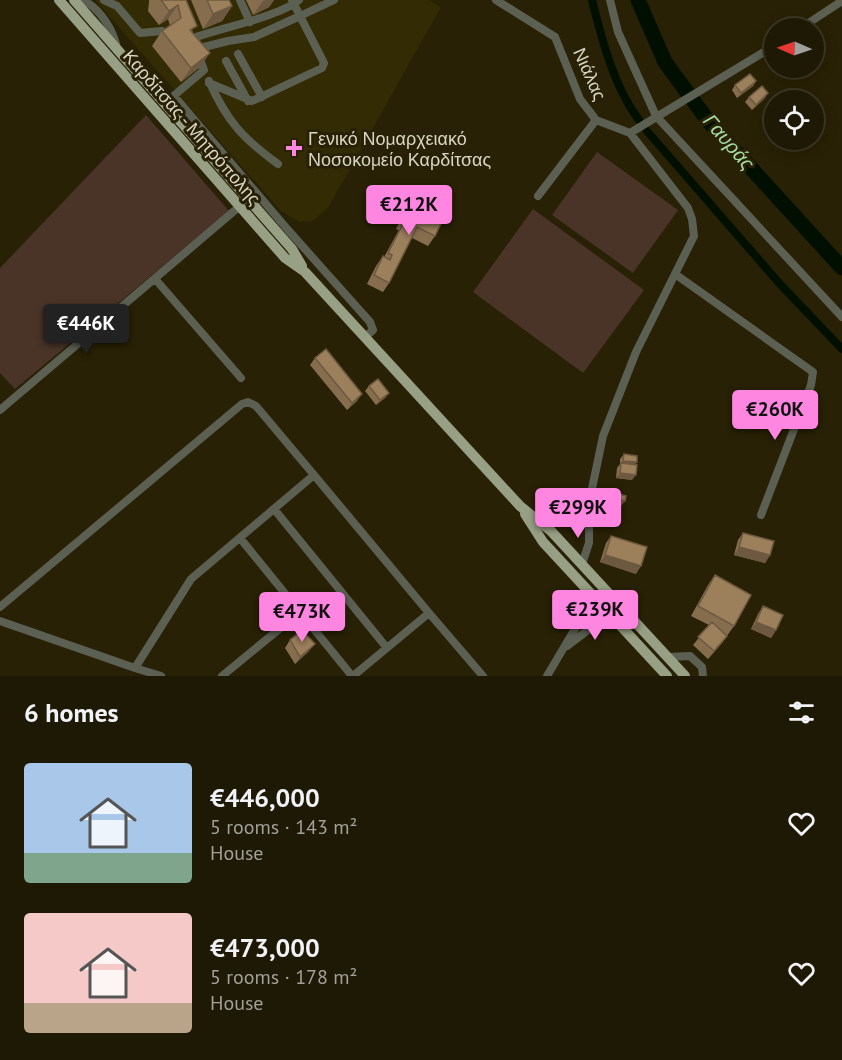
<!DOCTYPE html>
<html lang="en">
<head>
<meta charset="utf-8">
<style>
	:root { --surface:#1e1904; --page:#26220e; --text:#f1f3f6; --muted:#a1a09a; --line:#3c3826; --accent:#fe85e0 }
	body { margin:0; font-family:"PT Sans",sans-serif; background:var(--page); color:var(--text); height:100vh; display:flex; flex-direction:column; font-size:22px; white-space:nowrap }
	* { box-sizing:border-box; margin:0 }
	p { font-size:20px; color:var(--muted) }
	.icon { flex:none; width:33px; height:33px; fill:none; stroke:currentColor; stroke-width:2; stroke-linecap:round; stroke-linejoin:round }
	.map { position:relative; height:676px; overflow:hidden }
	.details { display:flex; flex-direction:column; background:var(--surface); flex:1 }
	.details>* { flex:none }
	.needle { width:39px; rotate:272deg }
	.fabs { position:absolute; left:764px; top:18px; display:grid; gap:12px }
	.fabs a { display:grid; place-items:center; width:60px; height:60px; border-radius:50%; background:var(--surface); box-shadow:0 3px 15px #0003,0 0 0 2px var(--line); font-size:30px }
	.price { position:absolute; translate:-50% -51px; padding:0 14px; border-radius:6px; background:var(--accent); color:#111; font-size:20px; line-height:39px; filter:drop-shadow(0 2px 3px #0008) }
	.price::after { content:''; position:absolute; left:50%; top:36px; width:18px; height:14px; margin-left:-9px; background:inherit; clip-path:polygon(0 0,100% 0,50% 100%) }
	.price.selected { background:#222; color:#fff }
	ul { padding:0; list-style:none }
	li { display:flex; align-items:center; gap:18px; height:150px; padding:0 24px }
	li span { display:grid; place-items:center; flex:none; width:168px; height:120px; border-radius:6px; color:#555 }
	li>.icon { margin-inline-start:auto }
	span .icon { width:72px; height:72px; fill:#fffc; stroke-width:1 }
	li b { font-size:26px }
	h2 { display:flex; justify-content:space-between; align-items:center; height:72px; padding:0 24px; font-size:26px }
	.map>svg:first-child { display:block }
	.built { fill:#332b04 }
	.green { fill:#4a3428 }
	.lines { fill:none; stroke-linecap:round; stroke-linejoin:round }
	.canal { stroke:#000f00; stroke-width:8 }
	.river { stroke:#000f00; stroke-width:15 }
	.minor { stroke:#5c6053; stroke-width:8 }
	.major { stroke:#979f84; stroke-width:10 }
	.wall { fill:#866d4e }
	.shaded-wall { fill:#6d5940 }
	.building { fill:#9c7f5b; stroke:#6d5940; stroke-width:1.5 }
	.poi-dot { fill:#fe85e0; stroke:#282105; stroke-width:2 }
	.labels { text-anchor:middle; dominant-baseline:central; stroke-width:6; stroke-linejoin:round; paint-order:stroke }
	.street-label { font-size:18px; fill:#d9d5c5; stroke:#282105 }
	.poi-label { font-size:18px; fill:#d9d5c5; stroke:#282105; text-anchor:start }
	.water-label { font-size:20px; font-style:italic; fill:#a4d9a3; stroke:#282105 }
</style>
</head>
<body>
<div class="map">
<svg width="842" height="676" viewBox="0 0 842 676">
	<rect width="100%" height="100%" fill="#282105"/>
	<!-- built -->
	<path class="built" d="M95,0H429L441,7L328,208L313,221L299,222L281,211Z"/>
	<!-- green -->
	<path class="green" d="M146,115L229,211L15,389L0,373V268Z
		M597,152L678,210L633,273L552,215Z
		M533,209L644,290L583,373L473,292Z"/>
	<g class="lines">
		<!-- canal -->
		<path class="canal" d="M592,0C602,40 614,87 639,120
			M647,131L779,283L842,349"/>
		<!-- river -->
		<path class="river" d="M638,0L665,62L709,122L842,268"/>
		<!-- minor -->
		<path class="minor" d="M83,0C100,9 113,29 117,48
			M104,0L117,6L140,33L162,31
			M240,0L250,22
			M496,0L555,37L580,99L596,120L630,133L774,46
			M610,0L618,32L656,116L842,317
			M801,28L842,1
			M193,38C227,26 262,21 294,4L292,0
			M238,54L262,97
			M226,61L248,101
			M209,81C227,121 242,138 278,164
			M209,83L252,101L322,68L324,63L300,16L334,0
			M175,97L288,230L370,322L373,330L365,337
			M170,99L204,70L196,49L228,41L254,37L300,16L294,4L299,0
			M538,196L596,120
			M675,274L813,372L811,385L761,515
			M156,280L241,378
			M0,410L240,206
			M274,509L387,648
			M240,538L352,676
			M582,564L589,543V503L603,436L636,352L694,236L692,219L688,208L630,133
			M0,607L242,404L248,402L256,406L314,475
			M429,613L483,676
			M0,621L135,668
			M567,646L588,630L613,598
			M668,657L690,656L702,667L703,676
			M161,676L135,668L191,579L314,475L429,613L353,676
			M222,676L300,612
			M547,676L579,622L604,589"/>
		<!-- major -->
		<path class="major" d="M59,0L285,258L305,272L520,506L551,531L685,676
			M74,0L292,249L302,266
			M525,514L543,542L667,676"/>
	</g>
	<!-- wall -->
	<path class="wall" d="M149,0H186L200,67L181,82L152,46L162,31L170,26L168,19L159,25L148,11L149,2Z
		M191,0H229L232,6L222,21L203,29Z
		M246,0H274L269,7L253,15Z
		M756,81L753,86L737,98L732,90L735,85Z
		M749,97L765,98L752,110L745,102Z
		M413,199L435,236L428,246L412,238L389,283L383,292L367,284L376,266L383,256L384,257L399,230L396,229L406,209Z
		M315,358L357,401L347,410L310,365Z
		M369,386L389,393L385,398L376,405L365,391Z
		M624,454L637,462L635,464L632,480L616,478L617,468L620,464V459Z
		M743,533L770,555L765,563L734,555L738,540Z
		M611,536L636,574L600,562L606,543Z
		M715,575L734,626L722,643L708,659L693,645L709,625L691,616L708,585Z
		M763,606L776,630L771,638L751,629L758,614Z
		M290,640L309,651L295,664L285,648Z"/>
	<!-- shaded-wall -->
	<path class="shaded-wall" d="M265,0H274L269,7L253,15L263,1Z
		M178,5L168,19L159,25L169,11Z
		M232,6L222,21L203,29L213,14Z
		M210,53L200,67L181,82L191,68Z
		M756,81L753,86L737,98L741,93Z
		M768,93L765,98L752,110L756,105Z
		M389,393L385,398L376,405L380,400Z
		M362,394L357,401L347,410L352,403Z
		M623,461L637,462L633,467L620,466Z
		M620,473L636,475L632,480L616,478Z
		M605,496L625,501L621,506L602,501Z
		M739,547L770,555L765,563L734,555Z
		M605,555L641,566L636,574L600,562Z
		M756,622L776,630L771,638L751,629Z
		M727,636L722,643L708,659L714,651Z
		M315,644L309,651L295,664L300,657Z"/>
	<!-- building -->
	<path class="building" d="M161,0H186L197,26L190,30L210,53L191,68L162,31L181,18L178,5L169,11Z
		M207,0H229L232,6L213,14Z
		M750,74L756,81L741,93L735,85Z
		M762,86L768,93L756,105L749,97Z
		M413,199L445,215L435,236L417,227L389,283L374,275L383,256L390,260L392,255L388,253L403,224L407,226L409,222L403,219Z
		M326,349L362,394L352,403L315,358Z
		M378,379L389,393L380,400L369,386Z
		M624,454L637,456V462L623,461Z
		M621,463L637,465L636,475L620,473Z
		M607,490L626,496L625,501L605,496Z
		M743,533L774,541L770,555L739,547Z
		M611,536L647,547L641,566L605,555Z
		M715,575L751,595L734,626L698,606Z
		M763,606L783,615L776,630L756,622Z
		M712,622L727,636L714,651L698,637Z
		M302,630L315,644L300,657L290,640Z"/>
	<!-- markers -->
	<path class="poi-dot" d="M291 139h6v6h6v6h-6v6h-6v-6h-6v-6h6z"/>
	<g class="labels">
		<!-- street labels -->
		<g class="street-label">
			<text transform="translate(590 74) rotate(66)">Νιάλας</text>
			<text transform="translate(192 127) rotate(49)">Καρδίτσας - Μητρόπολης</text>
		</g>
		<!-- poi labels -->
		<g class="poi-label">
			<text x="308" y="138">Γενικό Νομαρχειακό<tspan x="308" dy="21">Νοσοκομείο Καρδίτσας</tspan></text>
		</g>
		<!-- water labels -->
		<g class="water-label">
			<text transform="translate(729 142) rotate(49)">Γαυράς</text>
		</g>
	</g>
</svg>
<div class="fabs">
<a><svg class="needle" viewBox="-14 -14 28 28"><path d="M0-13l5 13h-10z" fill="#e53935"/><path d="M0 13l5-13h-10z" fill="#a1a09a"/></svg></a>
<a><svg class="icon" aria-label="locate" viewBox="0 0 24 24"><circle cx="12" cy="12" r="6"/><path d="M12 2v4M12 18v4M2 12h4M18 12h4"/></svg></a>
</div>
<b class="price" style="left:409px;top:236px">€212K</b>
<b class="price selected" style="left:86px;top:355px">€446K</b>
<b class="price" style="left:775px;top:441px">€260K</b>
<b class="price" style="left:578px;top:539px">€299K</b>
<b class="price" style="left:595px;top:641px">€239K</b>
<b class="price" style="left:302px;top:643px">€473K</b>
</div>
<section class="details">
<h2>6 homes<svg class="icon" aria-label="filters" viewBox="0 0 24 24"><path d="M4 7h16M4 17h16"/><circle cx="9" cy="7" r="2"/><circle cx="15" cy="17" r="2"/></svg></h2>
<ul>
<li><span style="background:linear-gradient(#a9c7e8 75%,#7fa58c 0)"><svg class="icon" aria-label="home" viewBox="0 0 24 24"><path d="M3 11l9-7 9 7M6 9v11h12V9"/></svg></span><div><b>€446,000</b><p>5 rooms · 143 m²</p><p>House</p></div><svg class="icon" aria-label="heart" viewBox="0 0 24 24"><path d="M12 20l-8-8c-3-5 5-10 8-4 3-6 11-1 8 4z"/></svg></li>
<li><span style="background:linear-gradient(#f6c9c9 75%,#b9a48a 0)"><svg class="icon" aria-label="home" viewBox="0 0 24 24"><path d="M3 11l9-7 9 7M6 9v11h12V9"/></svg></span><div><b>€473,000</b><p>5 rooms · 178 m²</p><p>House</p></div><svg class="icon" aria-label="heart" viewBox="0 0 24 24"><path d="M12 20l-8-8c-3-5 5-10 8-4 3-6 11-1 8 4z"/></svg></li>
</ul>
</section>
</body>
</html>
